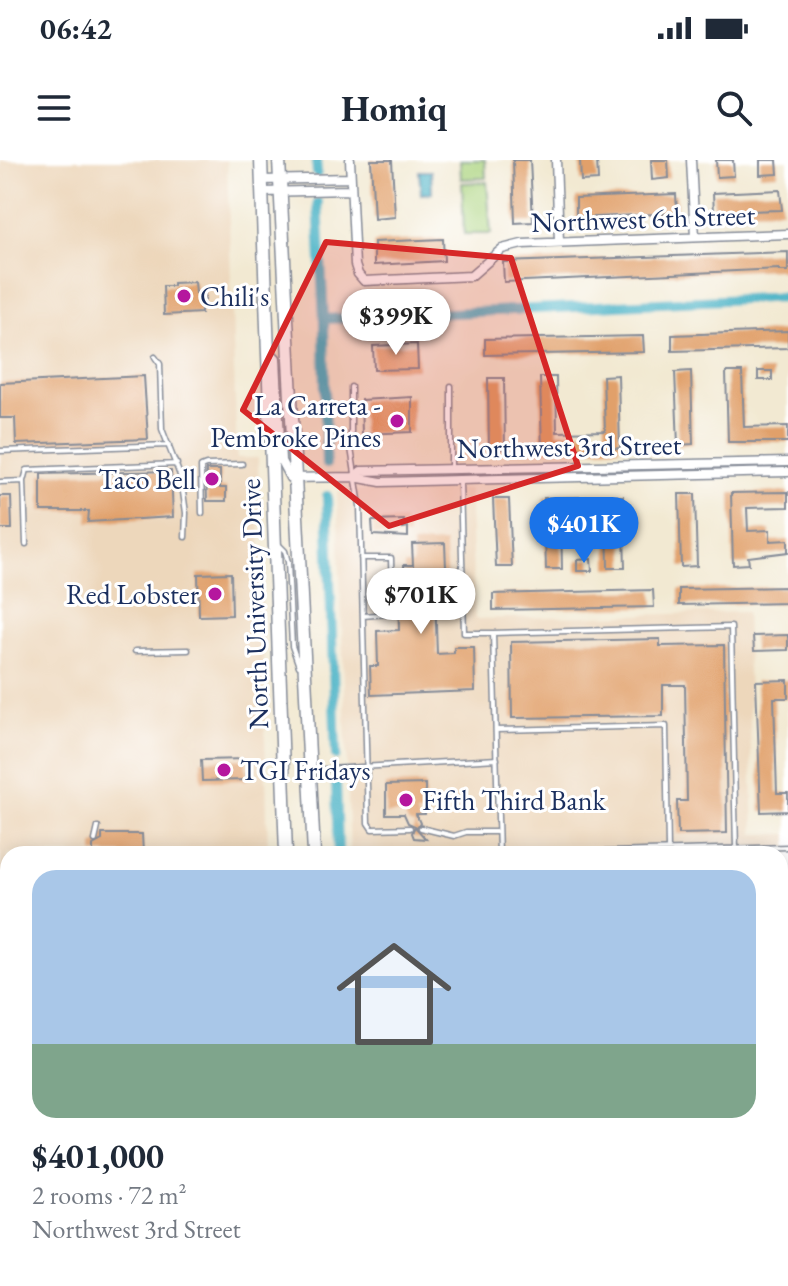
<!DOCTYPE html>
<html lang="en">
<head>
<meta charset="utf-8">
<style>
	:root { --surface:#fff; --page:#f2f2f3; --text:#1f2937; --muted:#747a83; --line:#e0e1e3; --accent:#1a73e8 }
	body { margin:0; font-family:"EB Garamond",serif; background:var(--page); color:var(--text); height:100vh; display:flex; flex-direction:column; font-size:30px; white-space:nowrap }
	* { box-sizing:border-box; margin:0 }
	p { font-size:26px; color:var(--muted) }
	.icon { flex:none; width:44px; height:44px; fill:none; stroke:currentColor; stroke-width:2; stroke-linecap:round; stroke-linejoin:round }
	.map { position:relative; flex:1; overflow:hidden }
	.side { position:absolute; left:0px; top:686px; width:788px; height:440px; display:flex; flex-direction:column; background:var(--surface); border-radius:24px 24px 0 0; box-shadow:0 4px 20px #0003 }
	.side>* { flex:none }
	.price { position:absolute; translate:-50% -68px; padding:0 18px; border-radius:28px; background:#fff; color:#222; font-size:26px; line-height:52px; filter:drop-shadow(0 2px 4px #0008) }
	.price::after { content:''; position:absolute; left:50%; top:48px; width:24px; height:18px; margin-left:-12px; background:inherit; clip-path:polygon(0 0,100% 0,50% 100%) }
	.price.selected { background:var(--accent); color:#fff }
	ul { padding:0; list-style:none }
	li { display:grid; align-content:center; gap:16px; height:424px; padding:0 32px }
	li+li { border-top:2px solid var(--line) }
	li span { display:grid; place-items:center; height:248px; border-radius:24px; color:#555 }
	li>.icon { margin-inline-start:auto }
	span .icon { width:144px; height:144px; fill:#fffc; stroke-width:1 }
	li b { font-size:34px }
	.status { display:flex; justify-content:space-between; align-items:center; height:56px; padding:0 40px; background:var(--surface); direction:ltr }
	.status svg { height:22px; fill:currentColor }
	header { display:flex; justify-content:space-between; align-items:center; height:104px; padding:0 32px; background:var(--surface); font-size:36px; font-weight:700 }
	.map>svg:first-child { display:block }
	.built { fill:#edd7bb }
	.green { fill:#acd47f; stroke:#64826e; stroke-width:2 }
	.water { fill:#46b1c4; stroke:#307091; stroke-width:2 }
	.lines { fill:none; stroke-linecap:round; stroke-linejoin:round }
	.canal { stroke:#46b1c4; stroke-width:10 }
	.building { fill:#e1a06a }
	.service-casing { stroke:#868c98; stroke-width:7 }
	.minor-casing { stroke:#868c98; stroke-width:11 }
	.primary-casing { stroke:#868c98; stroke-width:15 }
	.trunk-casing { stroke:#868c98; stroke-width:17 }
	.service { stroke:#fff; stroke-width:4 }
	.minor { stroke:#fff; stroke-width:8 }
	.primary { stroke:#fff; stroke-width:12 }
	.trunk { stroke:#fff; stroke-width:14 }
	.marked { fill:#d62828; fill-opacity:0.2; stroke:#d62828; stroke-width:6; stroke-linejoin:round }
	.poi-dot { fill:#b5179e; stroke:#fff; stroke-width:3 }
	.labels { text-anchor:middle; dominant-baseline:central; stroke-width:6; stroke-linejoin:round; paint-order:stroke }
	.street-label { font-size:28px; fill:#1b2f5e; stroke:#fff }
	.poi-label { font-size:28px; fill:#1b2f5e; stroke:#fff; text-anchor:start }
</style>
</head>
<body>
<div class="status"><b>06:42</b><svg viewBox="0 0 49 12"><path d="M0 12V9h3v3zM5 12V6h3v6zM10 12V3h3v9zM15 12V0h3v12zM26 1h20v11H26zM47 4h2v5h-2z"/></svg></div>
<header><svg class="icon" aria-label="menu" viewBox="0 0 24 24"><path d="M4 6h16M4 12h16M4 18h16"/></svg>Homiq<svg class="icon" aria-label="search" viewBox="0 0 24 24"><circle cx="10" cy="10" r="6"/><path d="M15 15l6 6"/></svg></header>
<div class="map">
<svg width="788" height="1126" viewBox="0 0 788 1126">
	<rect width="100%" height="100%" fill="#fff"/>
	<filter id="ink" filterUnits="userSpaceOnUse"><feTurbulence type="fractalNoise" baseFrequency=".0125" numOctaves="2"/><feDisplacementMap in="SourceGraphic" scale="16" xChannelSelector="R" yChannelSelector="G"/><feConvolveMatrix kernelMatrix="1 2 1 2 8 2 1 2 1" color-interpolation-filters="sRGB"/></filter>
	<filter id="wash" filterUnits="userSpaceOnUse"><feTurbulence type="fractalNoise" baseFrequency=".006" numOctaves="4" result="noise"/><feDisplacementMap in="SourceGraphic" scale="32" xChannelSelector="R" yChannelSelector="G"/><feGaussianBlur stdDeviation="1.8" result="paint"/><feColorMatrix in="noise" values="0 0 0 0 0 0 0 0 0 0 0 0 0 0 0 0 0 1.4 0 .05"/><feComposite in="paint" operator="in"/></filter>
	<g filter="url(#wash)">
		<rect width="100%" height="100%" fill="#f2e9d2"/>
		<!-- built -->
		<path class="built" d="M0,0H227L237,298H258L268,694H8V766L0,767Z
			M469,329L475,459L746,452L754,674H788V762H780V694H350L337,331Z
			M0,856H8V1118H282L283,1126H0Z"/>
		<!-- green -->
		<path class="green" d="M460,0H485L486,18L461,19Z
			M487,22L491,74H464L462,23Z"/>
		<!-- water -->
		<path class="water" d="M419,11H431L432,33L421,34Z"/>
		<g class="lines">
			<!-- canal -->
			<path class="canal" d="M316,0L317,13
				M318,43L324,159L326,304
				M324,159L788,137
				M327,336L336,595
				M336,621L338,694
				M352,1118V1126"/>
		</g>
		<g id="blocks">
			<!-- building -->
			<path class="building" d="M371,0H392L395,57L374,59Z
				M513,0H530L533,62L515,63Z
				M580,0H597L598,20L581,21Z
				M651,0H668L669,18L652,20Z
				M716,0H733L734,16L717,17Z
				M760,0H777L778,14L760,15Z
				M780,30L782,50L714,52L713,33Z
				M676,34L677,53L576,58V38Z
				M443,79L444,101L374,105V82Z
				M788,92V111H779V109L504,122L503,102Z
				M195,122L196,133L205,132V140H201V153L164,155L163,126H173V123Z
				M788,171V188L672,191V175Z
				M643,176L644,192L485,195V179Z
				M417,184L418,209L374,210L373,186Z
				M691,211L693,284L678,285L675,212Z
				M758,211H772V220H758Z
				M726,212H742L744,267L788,266V282H728Z
				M618,215L620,288L542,290L540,217H556L557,272L605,271L603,216Z
				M144,216L148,279L16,284L15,258H0V223Z
				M488,218H504L505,289L489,290Z
				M412,237V272L362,274L361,240Z
				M206,310H220V328H226V341H207Z
				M171,311L173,357L88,362L89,351H41V314Z
				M788,332V347L747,348L748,371L770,370V381L788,380V392L748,397L749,404L733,405L731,333Z
				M679,334H695L697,406L681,407Z
				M0,336H11L12,369H0Z
				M623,336L625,408H608L607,353L561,354L562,409H546L544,338Z
				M493,339H509L512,407H496Z
				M404,360L403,368L408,367V377L373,375L372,361Z
				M445,383L447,433L435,434L437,494L454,493V487H474L475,531L371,535L370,506H378L377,471L399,470L398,427L405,426L404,405H413L412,384Z
				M591,399L592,411H577V400Z
				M231,413L232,455L199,456L198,414Z
				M788,427V443L679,445V429Z
				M653,430L654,447L493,450V434Z
				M788,475V490L754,491L753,476Z
				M660,479V486L724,485L727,673L678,674L677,641H687L685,525H663V556L512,558L511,482Z
				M788,520V538H774L777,633H788V651L761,652L756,521Z
				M246,599L247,620L202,621L201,600Z
				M425,624V654H416L420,663L416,668L426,679L414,678L412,673L415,666L408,663L404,654H386V625Z
				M102,674H142L143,694H93V685L102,680Z
				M0,1091H8V1119H0Z"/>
		</g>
	</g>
	<g filter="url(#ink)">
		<use href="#blocks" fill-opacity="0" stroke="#868c98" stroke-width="2"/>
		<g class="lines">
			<!-- service casing -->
			<g class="service-casing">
				<path id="service" d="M155,197L160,204L162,269L181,318L186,353L185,377
					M351,227V288L360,346L368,663L372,669L410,668
					M0,291L169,285
					M451,308V226
					M0,322L24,321
					M460,322L464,473H493L499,694
					M202,353L201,307L206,305L242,304
					M26,384L24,321L27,310L177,304
					M278,384L285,391L288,402L292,486L299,506
					M361,398H391L392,447L387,454L363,456
					M493,473L731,467L736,689
					M135,491L188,490
					M496,570L666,566L668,690
					M311,610L497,599
					M421,668L454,676L466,672H498
					M95,680L98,667
					M394,694H416
					M536,694L788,687
					M0,833L2,927L8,954
					M780,1019L783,967L788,947
					M0,1073L8,1072
					M242,1118V1126
					M758,1126L763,1118"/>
			</g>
			<!-- minor casing -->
			<g class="minor-casing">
				<path id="minor" d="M350,0L355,105L358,114L364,121L471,116L502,89L522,84L788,74
					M556,0L559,82
					M691,0L695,77
					M262,20L350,18
					M262,32L350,30
					M269,191L276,198L281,301L290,318L354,317L361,311L788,302
					M354,317L381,322L788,312
					M780,794L788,792
					M780,874L788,866
					M715,1126L725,1118"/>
			</g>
			<!-- primary casing -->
			<g class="primary-casing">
				<path id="primary" d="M261,0L286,694
					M279,0L314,694
					M295,1118V1126
					M323,1118V1126"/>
			</g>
			<!-- trunk casing -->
			<g class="trunk-casing">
				<path id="trunk" d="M780,776H788
					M780,801H788
					M0,803L8,802
					M0,830L1,824L8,816"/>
			</g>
			<!-- service -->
			<use href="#service" class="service"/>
			<!-- minor -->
			<use href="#minor" class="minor"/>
			<!-- primary -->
			<use href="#primary" class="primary"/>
			<!-- trunk -->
			<use href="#trunk" class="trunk"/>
		</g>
	</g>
	<!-- marked area -->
	<path class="marked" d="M326,82L511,98L578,306L389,366L243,250Z"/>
	<!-- markers -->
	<g class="poi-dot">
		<circle cx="184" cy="136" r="8"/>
		<circle cx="397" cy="261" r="8"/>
		<circle cx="212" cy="319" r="8"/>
		<circle cx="215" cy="434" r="8"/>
		<circle cx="224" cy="610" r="8"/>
		<circle cx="406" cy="640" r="8"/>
	</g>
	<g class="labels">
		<!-- street labels -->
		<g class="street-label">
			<text transform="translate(643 58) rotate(-2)">Northwest 6th Street</text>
			<text transform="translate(569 286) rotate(-1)">Northwest 3rd Street</text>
			<text transform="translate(254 444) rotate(-92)">North University Drive</text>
		</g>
		<!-- poi labels -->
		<g class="poi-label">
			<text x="200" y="136">Chili's</text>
			<text x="381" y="245" text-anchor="end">La Carreta -<tspan x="381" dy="32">Pembroke Pines</tspan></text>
			<text x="196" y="319" text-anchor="end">Taco Bell</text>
			<text x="199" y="434" text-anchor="end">Red Lobster</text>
			<text x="240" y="610">TGI Fridays</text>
			<text x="422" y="640">Fifth Third Bank</text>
		</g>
	</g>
</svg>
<b class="price" style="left:396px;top:197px">$399K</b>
<b class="price selected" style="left:584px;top:405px">$401K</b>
<b class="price" style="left:421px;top:476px">$701K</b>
<section class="side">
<ul>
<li><span style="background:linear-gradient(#a9c7e8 70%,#7fa58c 0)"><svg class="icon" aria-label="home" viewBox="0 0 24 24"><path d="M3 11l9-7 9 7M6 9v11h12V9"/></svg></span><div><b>$401,000</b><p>2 rooms · 72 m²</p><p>Northwest 3rd Street</p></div></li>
</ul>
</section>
</div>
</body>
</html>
